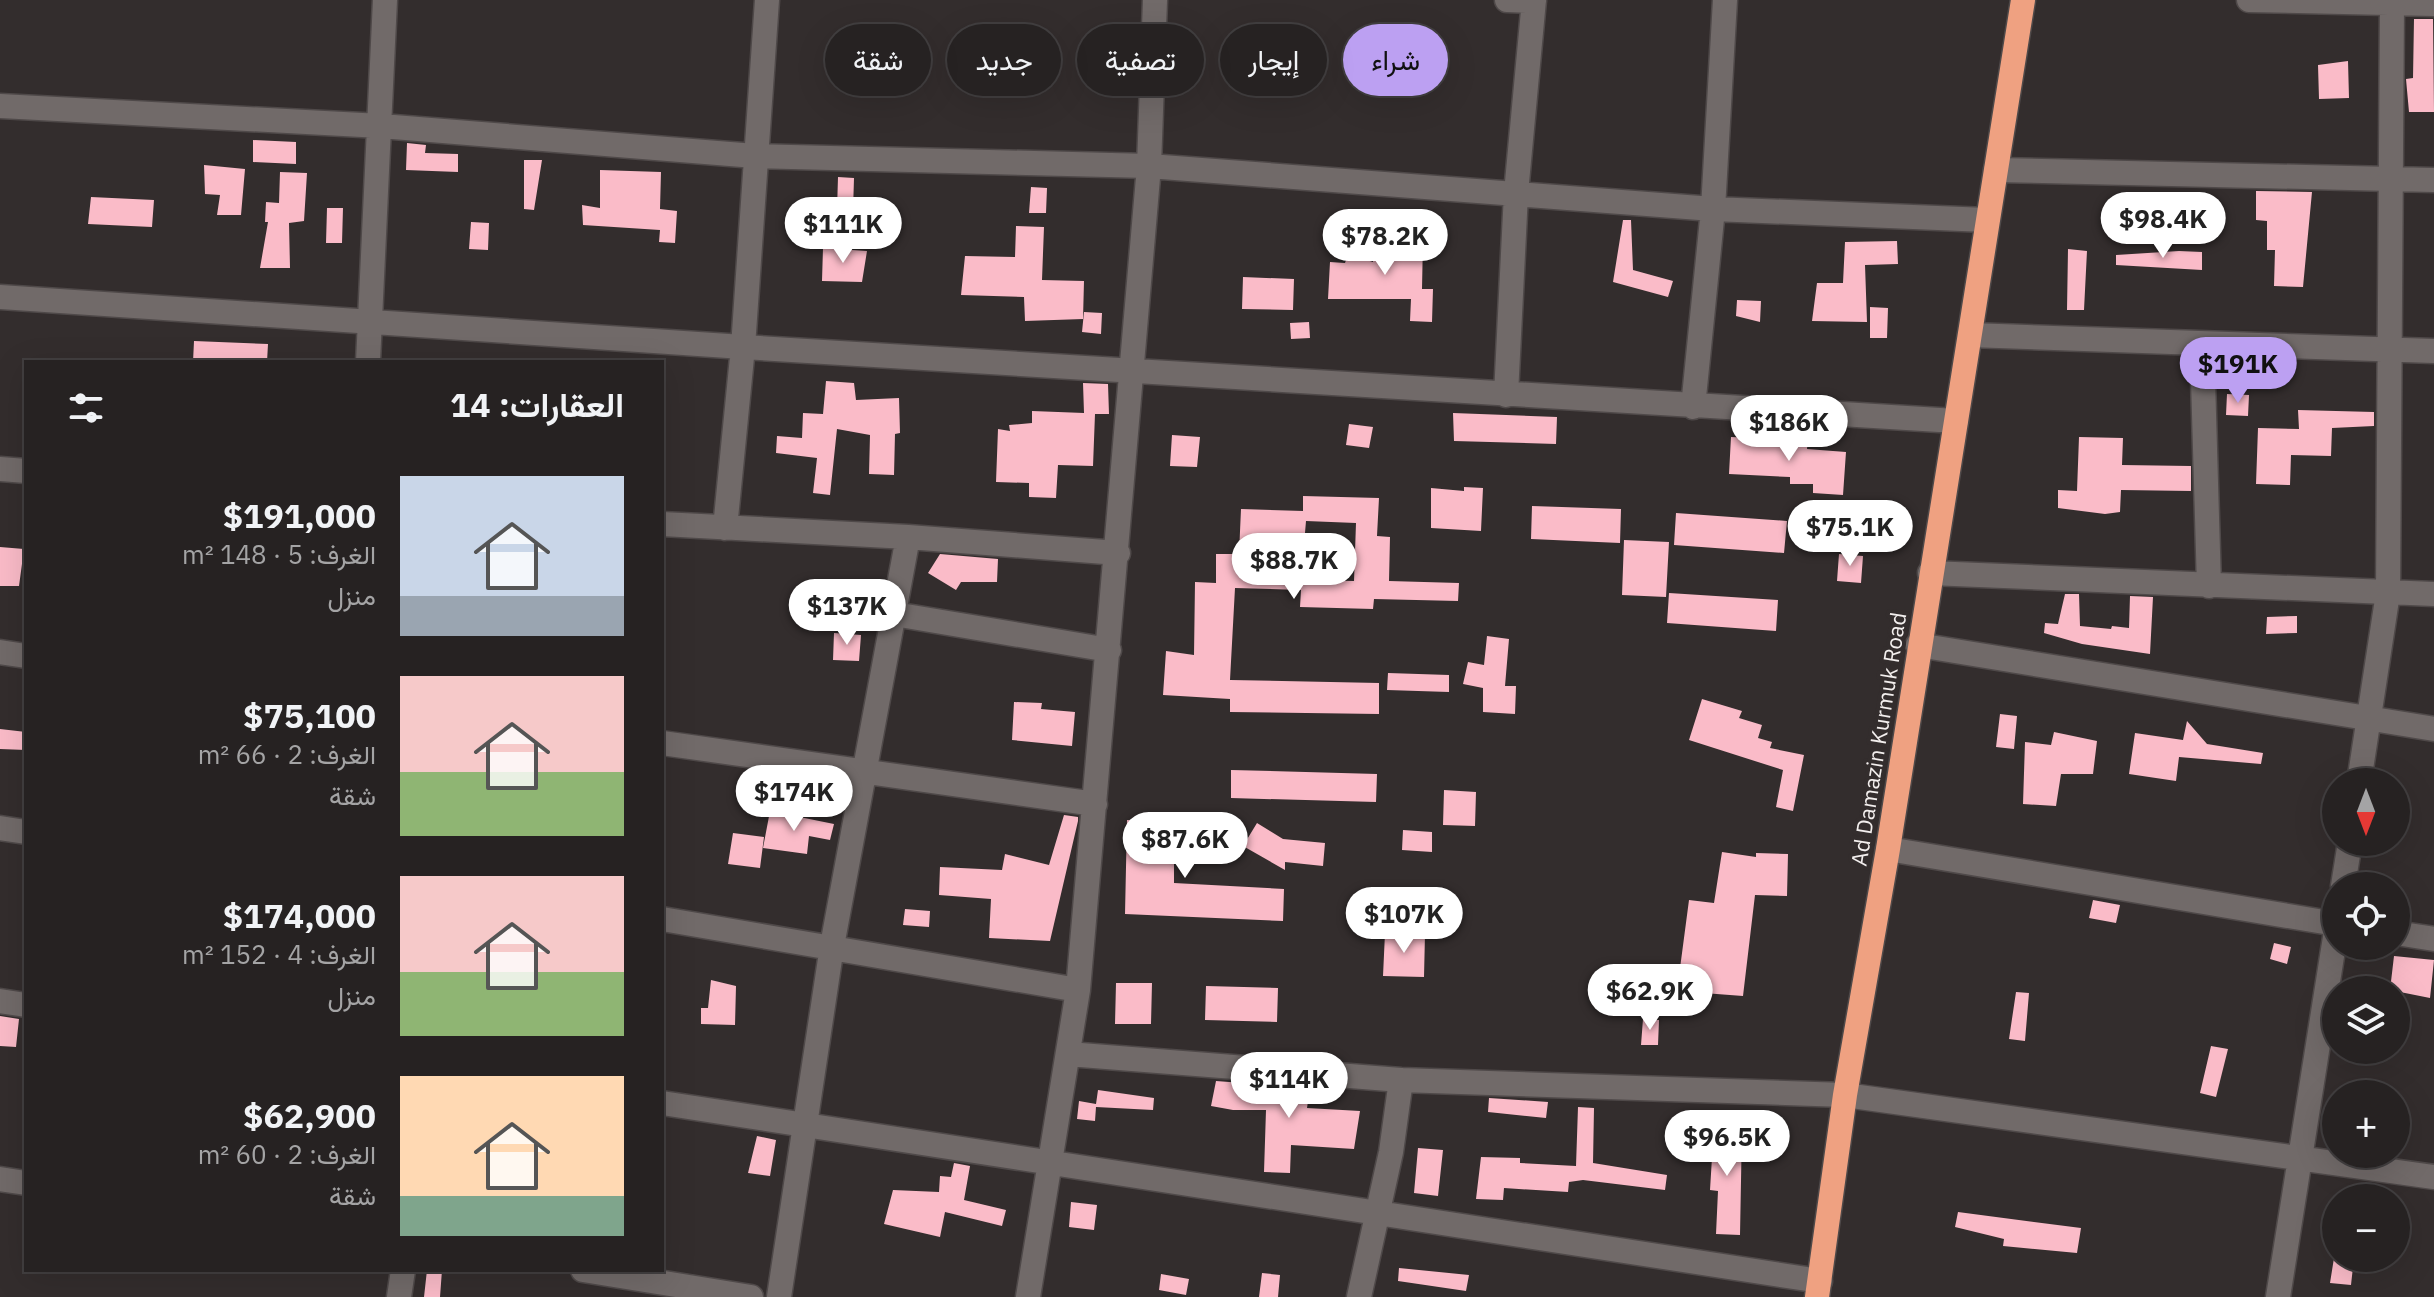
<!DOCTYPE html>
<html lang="ar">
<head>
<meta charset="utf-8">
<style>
	:root { --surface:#262222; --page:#2e2a2a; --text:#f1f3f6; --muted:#a4a4a5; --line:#423f40; --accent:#bca0f2 }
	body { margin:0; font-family:"IBM Plex Sans",Vazirmatn,sans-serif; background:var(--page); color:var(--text); direction:rtl; height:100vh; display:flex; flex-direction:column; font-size:30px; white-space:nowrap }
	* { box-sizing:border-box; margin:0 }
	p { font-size:26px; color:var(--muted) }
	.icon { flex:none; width:44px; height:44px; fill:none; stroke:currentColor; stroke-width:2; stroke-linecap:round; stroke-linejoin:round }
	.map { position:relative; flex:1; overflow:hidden; direction:ltr }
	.side { position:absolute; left:24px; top:360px; width:640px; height:912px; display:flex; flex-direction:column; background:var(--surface); border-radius:0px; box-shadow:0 8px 32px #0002,0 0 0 2px var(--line); direction:rtl }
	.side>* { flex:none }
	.guide { position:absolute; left:688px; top:24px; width:760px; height:72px; direction:rtl; display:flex; gap:16px }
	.needle { width:52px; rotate:180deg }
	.fabs { position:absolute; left:2322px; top:768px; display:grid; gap:16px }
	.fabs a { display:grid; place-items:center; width:88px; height:88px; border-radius:50%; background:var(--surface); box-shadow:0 8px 32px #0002,0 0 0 2px var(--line); font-size:40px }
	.price { position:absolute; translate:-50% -68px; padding:0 18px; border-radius:28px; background:#fff; color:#222; font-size:26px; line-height:52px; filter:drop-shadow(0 2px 4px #0008) }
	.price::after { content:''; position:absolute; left:50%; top:48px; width:24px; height:18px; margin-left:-12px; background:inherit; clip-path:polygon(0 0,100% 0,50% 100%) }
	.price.active { background:var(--accent); color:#111 }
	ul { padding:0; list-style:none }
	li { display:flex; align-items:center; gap:24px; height:200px; padding:0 40px }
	li span { display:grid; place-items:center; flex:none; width:224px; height:160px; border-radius:0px; color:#555 }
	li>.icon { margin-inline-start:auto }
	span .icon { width:96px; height:96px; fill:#fffc; stroke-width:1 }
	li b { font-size:34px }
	h2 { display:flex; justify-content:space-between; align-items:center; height:96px; padding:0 40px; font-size:34px }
	.tag { padding:0 28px; border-radius:36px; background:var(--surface); box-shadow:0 8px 32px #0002,0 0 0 2px var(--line); font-size:28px; line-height:72px }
	.tag.active { background:var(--accent); color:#111 }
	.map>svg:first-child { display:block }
	.building { fill:#fabbc8; fill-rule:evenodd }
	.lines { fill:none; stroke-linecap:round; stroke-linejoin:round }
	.minor-casing { stroke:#4f4949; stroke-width:27 }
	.highway-casing { stroke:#4f4949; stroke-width:27 }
	.minor { stroke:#716a69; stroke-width:24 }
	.highway { stroke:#efa181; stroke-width:24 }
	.labels { text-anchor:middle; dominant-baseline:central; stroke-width:8; stroke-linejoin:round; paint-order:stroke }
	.street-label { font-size:22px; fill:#f3efee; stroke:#332d2d }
</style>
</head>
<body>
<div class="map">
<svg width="2434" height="1297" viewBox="0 0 2434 1297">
	<rect width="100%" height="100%" fill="#332d2d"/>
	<!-- building -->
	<path class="building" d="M2414,19H2433L2434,112H2409L2406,79L2413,78Z
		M2348,61L2349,98L2319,99L2318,65Z
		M253,140L296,142V164L253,162Z
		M407,143L426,145L425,153L458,154V172L406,170Z
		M524,160H542L534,210L524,209Z
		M204,165L245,169L241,215H217L220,195L205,194Z
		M600,170L661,172L660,209L677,211L675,243L659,242L660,230L583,225L582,205L600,208Z
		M280,172L307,173L304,221L289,223L290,268H260L268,222H265L266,202L279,203Z
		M838,177L854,178L853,211L837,210Z
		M1031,187L1047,188L1046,213H1029Z
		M2256,191L2312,192L2303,287L2274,286L2275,250H2267V221L2256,220Z
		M91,197L154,200L152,227L88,224Z
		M327,208H343L342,243H326Z
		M1623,220H1631L1633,270L1673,281L1668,297L1613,282Z
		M471,222L489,223L488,250L469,249Z
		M1016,226L1044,227L1042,280L1084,281L1083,319L1025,321L1024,297L961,295L965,256L1015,257Z
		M1373,238L1423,240L1422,289H1433L1432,322L1410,321L1411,299H1328L1330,262L1345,263L1348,254L1373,262Z
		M1897,241L1898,264L1865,265L1867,322L1812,321L1817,283H1843L1845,242Z
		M823,248L867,251L862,282L822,281Z
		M2068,249L2087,251L2084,310H2067Z
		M2179,251L2202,252V270L2116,265V255Z
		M1243,277L1294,279L1293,310L1242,309Z
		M1737,300L1761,301L1760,322L1736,316Z
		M1870,307L1888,308L1887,338H1870Z
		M1084,312L1102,313L1101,334L1082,332Z
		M1309,322L1310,338L1291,339L1290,323Z
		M194,341L268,344L267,362H193Z
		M826,381L854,383L856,400L899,398L900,433L895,434L894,475L869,474L870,435L837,429L830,495L813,493L817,458L776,453L777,436L802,438L803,413L823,414Z
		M1083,383L1108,384L1109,414H1095L1093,466L1058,465L1056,498L1029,497V483L996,482L998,429L1010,431L1009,425L1032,423V411L1084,413Z
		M2227,394L2249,395L2248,416L2226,415Z
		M2298,410L2374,412V426L2332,428L2331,456L2291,455L2290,485L2256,484L2258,428L2299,429Z
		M1453,413L1557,417L1556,444L1454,441Z
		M1349,424L1373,427L1369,448L1346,445Z
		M1172,435L1200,437L1197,467L1170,466Z
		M1731,437L1808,440L1807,449L1846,452L1843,495L1813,493V484H1790V477L1729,474Z
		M2079,437L2123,438L2122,465L2191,466V491L2121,490L2120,512L2105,514L2058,508V490L2077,491Z
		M1464,487L1483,488L1481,531L1431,528V488L1464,491Z
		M1303,496L1379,498L1377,536L1390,537L1389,581L1459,583L1458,601L1374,599L1373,609L1300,607L1301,590L1235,588L1230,680L1379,683V714L1230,712V699L1163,695L1166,651L1194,655L1195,582L1216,583V554H1239L1241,509L1303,511ZM1306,521L1356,523L1354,581L1301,580Z
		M1532,506L1621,509L1620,543L1531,539Z
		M1676,513L1787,521L1784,553L1674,545Z
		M1624,540L1669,542L1666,597L1622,595Z
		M0,547L24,549L19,586H0Z
		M940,554L998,559L997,582H961L956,590L928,573Z
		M1839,554L1863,556L1861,583L1837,581Z
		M1669,593L1778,600L1776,631L1667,623Z
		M2065,594H2079L2080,626L2111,629L2112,626L2129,628L2130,596L2153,597L2150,654L2082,644L2044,633L2045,623L2058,624Z
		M2297,616V633L2266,634L2267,617Z
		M834,633L861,635L859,661L833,660Z
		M1487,636L1509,639L1505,686H1516L1515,714L1483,712V688L1463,684L1468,662L1484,665Z
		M1388,673L1449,675V692L1387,690Z
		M1702,699L1742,711L1739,718L1762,725L1758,738L1772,742L1770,748L1804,755L1793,811L1776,807L1783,770L1689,740Z
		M1014,702L1042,703L1041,709L1075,712L1072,746L1012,740Z
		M2000,714L2017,716L2014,749L1996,747Z
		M2187,721L2207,744L2263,753L2261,764L2179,757L2176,781L2129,774L2135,733L2183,740Z
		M0,729L26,732V750L0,749Z
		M2054,732L2097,741L2093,774H2061L2056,806L2023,804L2025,742L2051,745Z
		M1231,770L1377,774L1376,802L1231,798Z
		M1444,790L1476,792L1475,826L1443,825Z
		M770,811L834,824L830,840L809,836L807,854L763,848Z
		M1064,815L1078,817V821L1050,941L989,938L991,899L939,895L940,867L1002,870L1005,854L1049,865Z
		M1127,820L1199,822L1198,841L1174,839V883L1284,889L1283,921L1125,914Z
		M1257,823L1283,839L1325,843L1323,866L1285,862V870L1243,846Z
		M1403,830L1432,832V852L1402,850Z
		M733,833L764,837L760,868L728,864Z
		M1722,852L1756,857V853L1788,854L1787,896L1755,895L1743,996L1677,991L1689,900L1714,903Z
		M2093,900L2120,905L2116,923L2089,918Z
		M905,909L930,911L929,927L903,925Z
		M1385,933L1425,934L1424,977L1383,976Z
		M2274,943L2291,947L2287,964L2270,959Z
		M2394,956L2434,960L2430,998L2390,990Z
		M711,980L736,986L735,1025L701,1024V1008H708Z
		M1116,983H1152L1151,1024H1115Z
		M1206,986L1278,988L1277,1022L1205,1020Z
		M2016,992L2029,993L2025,1041L2009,1039Z
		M0,1016L19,1019L16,1047L0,1046Z
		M1643,1019L1659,1020L1658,1045H1641Z
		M2211,1046L2228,1049L2216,1097L2200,1093Z
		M1216,1081L1310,1088L1307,1108L1360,1111L1354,1149L1291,1145L1290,1173L1264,1172L1266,1110H1233L1211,1106Z
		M1098,1090L1154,1098L1153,1110L1096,1107L1095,1121L1077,1119L1079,1101L1096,1104Z
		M1489,1098L1548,1102L1546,1118L1488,1112Z
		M1578,1107L1594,1108L1593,1163L1667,1175L1665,1190L1583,1180L1569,1182L1568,1192L1504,1188L1503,1200L1476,1199L1481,1157L1520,1158V1163L1576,1166Z
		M1714,1125L1742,1127L1740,1235L1716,1234L1718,1191L1710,1190Z
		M757,1136L776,1140L770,1176L748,1173Z
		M1418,1148L1443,1150L1438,1196L1414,1193Z
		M954,1163L970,1166L964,1200L1006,1210L1002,1226L945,1212L940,1237L884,1224L893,1190L939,1192L940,1176L951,1177Z
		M1071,1202L1097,1205L1094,1230L1069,1227Z
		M1958,1212L2081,1228L2077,1253L2003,1246L2004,1239L1955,1227Z
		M2334,1258H2354L2351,1285L2330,1283Z
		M1399,1268L1469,1275L1466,1291L1398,1281Z
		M427,1270H442L440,1297H424Z
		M1262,1273L1280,1275L1278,1297H1259Z
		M1161,1274L1189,1279L1186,1295L1159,1290Z"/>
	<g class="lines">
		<!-- minor casing -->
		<g class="minor-casing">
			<path id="minor" d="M1507,0L1534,1
				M2249,0L2434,4
				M0,106L381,126L755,156L1149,166L1713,209L1987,220
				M1996,170L2434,180
				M0,297L743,347L1956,421
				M1970,335L2434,351
				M2202,345L2209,586
				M368,362L385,0
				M1506,395L1516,193L1534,0
				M1693,407L1713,209L1725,0
				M0,469L26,471
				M662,524L908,537L1118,553
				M725,528L743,347L767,0
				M1930,573L2434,594
				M894,614L1109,650
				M1918,645L2434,729
				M0,652L26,656
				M662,743L1095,804
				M2359,782L2388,593L2392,4
				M0,828L26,832
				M1888,849L2336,924
				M2343,886L2350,842
				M662,919L1078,990
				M2396,933L2434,939
				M0,1001L26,1005
				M1068,1054L1401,1080L1845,1095L2434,1177
				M662,1103L1820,1281
				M0,1179L26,1183
				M583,1270L751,1297
				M399,1297L403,1270
				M779,1297L832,946L908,537
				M1028,1297L1078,990L1149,166L1155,0
				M1359,1297L1391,1152L1401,1080
				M2278,1297L2336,931"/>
		</g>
		<!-- highway casing -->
		<g class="highway-casing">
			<path id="highway" d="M1817,1297L1845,1095L1888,849L2023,0"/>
		</g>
		<!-- minor -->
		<use href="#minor" class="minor"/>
		<!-- highway -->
		<use href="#highway" class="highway"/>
	</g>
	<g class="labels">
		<!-- street labels -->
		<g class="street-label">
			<text transform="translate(1878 739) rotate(-81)">Ad Damazin Kurmuk Road</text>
		</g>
	</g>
</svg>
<div class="fabs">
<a><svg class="needle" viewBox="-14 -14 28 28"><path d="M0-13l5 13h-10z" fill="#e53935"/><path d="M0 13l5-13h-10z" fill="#a4a4a5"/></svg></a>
<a><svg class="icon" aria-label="locate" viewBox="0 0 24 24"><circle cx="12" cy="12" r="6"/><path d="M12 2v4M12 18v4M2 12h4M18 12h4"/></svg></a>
<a><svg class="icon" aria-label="layers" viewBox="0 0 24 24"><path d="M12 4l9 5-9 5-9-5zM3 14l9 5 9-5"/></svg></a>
<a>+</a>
<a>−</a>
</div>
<b class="price" style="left:2163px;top:260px">$98.4K</b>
<b class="price" style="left:843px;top:265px">$111K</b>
<b class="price" style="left:1385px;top:277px">$78.2K</b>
<b class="price active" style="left:2238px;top:405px">$191K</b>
<b class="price" style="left:1789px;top:463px">$186K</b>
<b class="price" style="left:1850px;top:568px">$75.1K</b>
<b class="price" style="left:1294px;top:601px">$88.7K</b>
<b class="price" style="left:847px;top:647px">$137K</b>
<b class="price" style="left:794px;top:833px">$174K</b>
<b class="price" style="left:1185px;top:880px">$87.6K</b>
<b class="price" style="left:1404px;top:955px">$107K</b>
<b class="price" style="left:1650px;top:1032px">$62.9K</b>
<b class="price" style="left:1289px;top:1120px">$114K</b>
<b class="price" style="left:1727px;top:1178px">$96.5K</b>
<div class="guide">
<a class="tag active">شراء</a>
<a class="tag">إيجار</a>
<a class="tag">تصفية</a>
<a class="tag">جديد</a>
<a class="tag">شقة</a>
</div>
<section class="side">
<h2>العقارات: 14<svg class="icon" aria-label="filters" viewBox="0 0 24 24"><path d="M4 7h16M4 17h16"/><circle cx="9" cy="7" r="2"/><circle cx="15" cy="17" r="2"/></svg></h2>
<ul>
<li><span style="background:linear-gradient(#c9d6e8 75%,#9aa5b1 0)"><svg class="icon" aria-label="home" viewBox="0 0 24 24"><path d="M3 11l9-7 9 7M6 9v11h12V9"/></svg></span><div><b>$191,000</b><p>الغرف: 5 · 148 m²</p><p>منزل</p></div></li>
<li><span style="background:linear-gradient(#f6c9c9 60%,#8fb573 0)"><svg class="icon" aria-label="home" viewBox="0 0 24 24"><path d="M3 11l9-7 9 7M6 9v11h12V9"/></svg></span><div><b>$75,100</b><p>الغرف: 2 · 66 m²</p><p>شقة</p></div></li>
<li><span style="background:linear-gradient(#f6c9c9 60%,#8fb573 0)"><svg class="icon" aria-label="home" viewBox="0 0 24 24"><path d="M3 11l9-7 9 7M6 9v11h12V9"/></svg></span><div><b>$174,000</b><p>الغرف: 4 · 152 m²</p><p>منزل</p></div></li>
<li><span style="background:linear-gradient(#ffd9b3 75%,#7fa58c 0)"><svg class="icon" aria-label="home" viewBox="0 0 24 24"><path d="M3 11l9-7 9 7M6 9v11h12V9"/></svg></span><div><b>$62,900</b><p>الغرف: 2 · 60 m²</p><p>شقة</p></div></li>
</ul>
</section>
</div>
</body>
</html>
